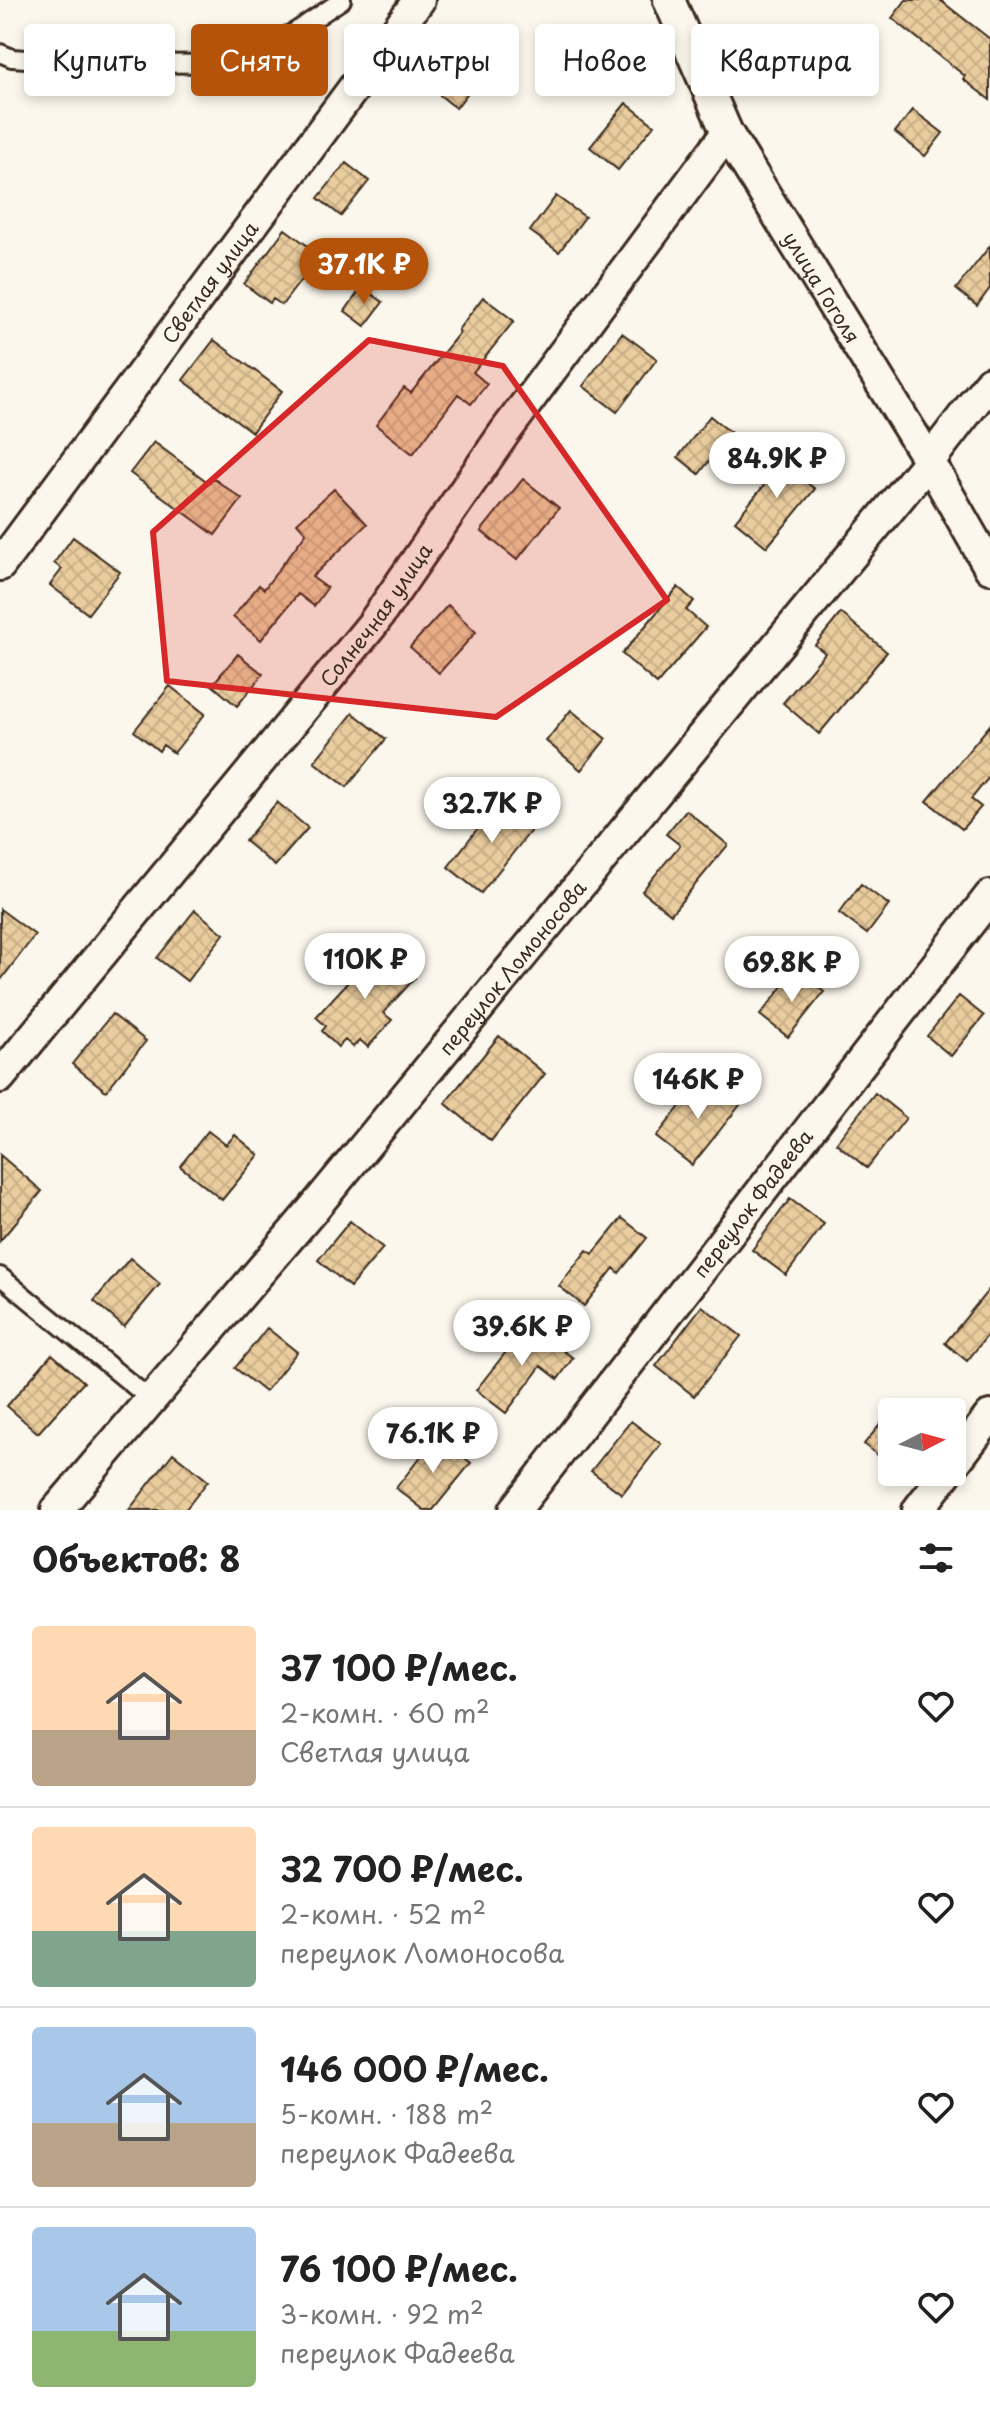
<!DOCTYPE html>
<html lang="ru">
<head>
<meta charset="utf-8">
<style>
	:root { --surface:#fff; --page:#f6f6f6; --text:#222; --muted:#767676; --line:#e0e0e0; --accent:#b45309 }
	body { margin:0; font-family:"Playpen Sans",sans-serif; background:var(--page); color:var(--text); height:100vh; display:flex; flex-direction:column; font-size:30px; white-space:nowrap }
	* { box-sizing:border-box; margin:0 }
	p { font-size:26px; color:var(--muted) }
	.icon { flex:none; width:44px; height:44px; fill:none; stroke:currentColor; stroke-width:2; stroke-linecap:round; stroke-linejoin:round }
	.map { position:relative; height:1510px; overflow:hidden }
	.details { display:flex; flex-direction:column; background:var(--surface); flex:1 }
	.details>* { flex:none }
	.guide { position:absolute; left:24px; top:24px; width:942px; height:72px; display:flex; gap:16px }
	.needle { width:52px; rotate:84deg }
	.buttons { position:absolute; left:878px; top:1398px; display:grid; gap:16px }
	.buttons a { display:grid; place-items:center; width:88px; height:88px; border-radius:8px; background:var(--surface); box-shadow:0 4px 12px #0003; font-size:40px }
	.price { position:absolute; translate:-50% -68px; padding:0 18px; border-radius:28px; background:#fff; color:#222; font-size:26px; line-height:52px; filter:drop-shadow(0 2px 4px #0008) }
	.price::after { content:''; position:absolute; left:50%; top:48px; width:24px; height:18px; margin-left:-12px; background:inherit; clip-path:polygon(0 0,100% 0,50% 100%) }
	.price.selected { background:var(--accent); color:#fff }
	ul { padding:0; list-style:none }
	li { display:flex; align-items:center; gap:24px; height:200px; padding:0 32px }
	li+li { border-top:2px solid var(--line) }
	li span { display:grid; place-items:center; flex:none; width:224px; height:160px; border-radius:8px; color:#555 }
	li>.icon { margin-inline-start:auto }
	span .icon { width:96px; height:96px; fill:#fffc; stroke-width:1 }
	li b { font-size:34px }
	h2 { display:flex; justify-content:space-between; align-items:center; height:96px; padding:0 32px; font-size:34px }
	.tag { padding:0 28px; border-radius:8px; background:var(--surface); box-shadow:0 4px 12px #0003; font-size:28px; line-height:72px }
	.tag.selected { background:var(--accent); color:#fff }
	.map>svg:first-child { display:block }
	.building { fill:url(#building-cross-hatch); stroke:#3b2a1e; stroke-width:2 }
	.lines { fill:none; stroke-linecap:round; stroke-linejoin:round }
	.lane-casing { stroke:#3b2a1e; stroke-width:22 }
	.street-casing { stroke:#3b2a1e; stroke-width:36 }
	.lane { stroke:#fbf7ec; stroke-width:16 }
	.street { stroke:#fbf7ec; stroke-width:30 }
	.marked { fill:#d62828; fill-opacity:0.2; stroke:#d62828; stroke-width:6; stroke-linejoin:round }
	.labels { text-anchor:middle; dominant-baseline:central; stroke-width:6; stroke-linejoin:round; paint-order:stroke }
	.street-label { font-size:20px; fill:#3b2a1e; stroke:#fbf7ec }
</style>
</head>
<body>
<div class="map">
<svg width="990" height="1510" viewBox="0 0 990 1510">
	<defs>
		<pattern id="building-cross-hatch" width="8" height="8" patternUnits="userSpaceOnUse" patternTransform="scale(2)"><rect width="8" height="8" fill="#eacd9e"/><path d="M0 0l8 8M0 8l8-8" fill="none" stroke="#cab088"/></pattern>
	</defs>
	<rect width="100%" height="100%" fill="#fbf7ec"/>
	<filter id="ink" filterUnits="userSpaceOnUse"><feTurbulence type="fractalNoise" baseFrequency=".0125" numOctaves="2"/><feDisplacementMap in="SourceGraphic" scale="16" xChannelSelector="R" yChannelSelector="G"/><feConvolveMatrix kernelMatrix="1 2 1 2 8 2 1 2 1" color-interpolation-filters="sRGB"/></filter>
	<g filter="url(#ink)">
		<!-- building -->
		<path class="building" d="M906,0H940L990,39V100L963,79L965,76L892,18Z
			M451,28L493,60L456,108L431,88L437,80L421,67Z
			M626,103L654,125L618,170L590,147Z
			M913,110L943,133L925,156L895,132Z
			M346,163L369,181L341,216L318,198Z
			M556,196L585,217L559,252L530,231Z
			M285,229L320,255L282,305L273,299L270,303L244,284Z
			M990,246V288L977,306L956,289Z
			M362,287L383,302L365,326L345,311Z
			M483,297L514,321L473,372L487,384L471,404L458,394L413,454L376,425L404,388L411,393L460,332L458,330Z
			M622,333L657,359L617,412L583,386Z
			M214,340L282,391L252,432L183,380Z
			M710,416L731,433L699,474L678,457Z
			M154,442L209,483L213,478L242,499L215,535L130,473Z
			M792,451L812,467L802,479L815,489L767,547L735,521Z
			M523,479L559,508L517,560L481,531Z
			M334,489L367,524L312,577L327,588L314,606L298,594L261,640L233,617L259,585L264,589L306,533L297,523Z
			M73,537L120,572L88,614L50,585L62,569L54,563Z
			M678,587L694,601L686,610L706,627L657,684L622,654Z
			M448,605L476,632L439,673L410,647Z
			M841,613L887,652L819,734L783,703L825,653L815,645Z
			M238,654L263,674L237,706L212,685Z
			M170,686L205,714L174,753L163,745L159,751L134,731Z
			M571,710L606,739L581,770L546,741Z
			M353,713L386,739L347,787L314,762Z
			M990,725V776L971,799L981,807L962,829L927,801Z
			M502,797L537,823L481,893L448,867Z
			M277,802L308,828L275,866L245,841Z
			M686,810L728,845L671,914L642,891L680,845L666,834Z
			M861,884L889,905L867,934L839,913Z
			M0,909L35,935L0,981Z
			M195,910L224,934L187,981L157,958Z
			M381,946L415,978L383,1013L392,1020L368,1047L360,1040L353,1047L345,1040L338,1047L322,1031L326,1026L316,1017Z
			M796,970L824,992L788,1037L760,1015Z
			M959,996L984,1016L951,1056L927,1036Z
			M112,1014L146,1041L106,1091L72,1064Z
			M499,1036L545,1074L491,1141L445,1103Z
			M704,1076L740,1105L692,1165L656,1137Z
			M875,1093L906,1118L867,1168L836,1143Z
			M208,1131L226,1145L235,1135L259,1155L222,1200L180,1166Z
			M0,1155L42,1191L0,1241Z
			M790,1199L824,1224L786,1275L752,1250Z
			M622,1218L647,1238L619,1273L614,1268L584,1306L559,1286L587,1250L593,1254Z
			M350,1221L383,1248L350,1287L318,1260Z
			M130,1258L160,1284L124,1327L94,1301Z
			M990,1288V1332L967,1361L945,1343Z
			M702,1306L741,1336L694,1396L656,1366Z
			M528,1324L573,1358L558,1379L541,1366L506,1413L476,1390Z
			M267,1328L297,1352L265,1392L235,1368Z
			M52,1354L84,1382L38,1433L7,1406Z
			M892,1410V1467L864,1444Z
			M631,1421L661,1444L622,1494L591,1471Z
			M437,1436L471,1463L433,1510H424L396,1488Z
			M173,1453L208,1481L185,1510H129Z"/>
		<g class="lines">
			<!-- lane casing -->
			<g class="lane-casing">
				<path id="lane" d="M0,53L12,58L83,63L229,64L296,31L342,0
					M0,1276L151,1400"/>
			</g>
			<!-- street casing -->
			<g class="street-casing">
				<g id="street">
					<path id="s1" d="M669,0L727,133L929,461L990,568"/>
					<path id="s2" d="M0,565L419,0"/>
					<path id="s3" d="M0,1077L372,625L505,432L727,133"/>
					<path d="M952,1466L990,1416"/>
					<path id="s4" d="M57,1510L314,1208L929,461L990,382"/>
					<path id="s5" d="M515,1510L990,896"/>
					<path d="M918,1510L947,1472"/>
				</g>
			</g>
			<!-- lane -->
			<use href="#lane" class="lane"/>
			<!-- street -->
			<use href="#street" class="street"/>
		</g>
	</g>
	<!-- marked area -->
	<path class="marked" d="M369,340L503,366L667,600L496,717L167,681L153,532Z"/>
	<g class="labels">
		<!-- street labels -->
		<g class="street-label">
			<text stroke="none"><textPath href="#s2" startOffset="352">Светлая улица</textPath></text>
			<text stroke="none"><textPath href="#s1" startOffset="326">улица Гоголя</textPath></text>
			<text stroke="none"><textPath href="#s3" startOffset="596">Солнечная улица</textPath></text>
			<text stroke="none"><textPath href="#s4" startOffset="708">переулок Ломоносова</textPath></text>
			<text stroke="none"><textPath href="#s5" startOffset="388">переулок Фадеева</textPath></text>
		</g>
	</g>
</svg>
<div class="buttons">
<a><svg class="needle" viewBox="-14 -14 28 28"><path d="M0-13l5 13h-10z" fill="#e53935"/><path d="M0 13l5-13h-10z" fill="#767676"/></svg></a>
</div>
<b class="price selected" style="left:364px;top:306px">37.1K ₽</b>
<b class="price" style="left:777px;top:500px">84.9K ₽</b>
<b class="price" style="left:492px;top:845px">32.7K ₽</b>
<b class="price" style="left:365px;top:1001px">110K ₽</b>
<b class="price" style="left:792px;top:1004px">69.8K ₽</b>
<b class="price" style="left:698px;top:1121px">146K ₽</b>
<b class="price" style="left:522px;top:1368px">39.6K ₽</b>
<b class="price" style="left:433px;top:1475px">76.1K ₽</b>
<div class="guide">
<a class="tag">Купить</a>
<a class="tag selected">Снять</a>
<a class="tag">Фильтры</a>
<a class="tag">Новое</a>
<a class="tag">Квартира</a>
</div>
</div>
<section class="details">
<h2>Объектов: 8<svg class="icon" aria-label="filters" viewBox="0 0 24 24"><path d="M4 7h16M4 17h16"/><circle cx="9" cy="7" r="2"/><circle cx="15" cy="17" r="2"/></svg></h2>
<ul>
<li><span style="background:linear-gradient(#ffd9b3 65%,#b9a48a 0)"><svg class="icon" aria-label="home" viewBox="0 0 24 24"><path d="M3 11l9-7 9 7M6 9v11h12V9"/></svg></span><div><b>37 100 ₽/мес.</b><p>2-комн. · 60 m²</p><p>Светлая улица</p></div><svg class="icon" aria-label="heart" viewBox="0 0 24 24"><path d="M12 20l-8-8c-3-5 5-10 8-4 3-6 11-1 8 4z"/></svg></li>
<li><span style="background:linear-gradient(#ffd9b3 65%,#7fa58c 0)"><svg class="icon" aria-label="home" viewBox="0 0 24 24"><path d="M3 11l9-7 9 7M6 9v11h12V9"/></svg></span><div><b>32 700 ₽/мес.</b><p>2-комн. · 52 m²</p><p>переулок Ломоносова</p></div><svg class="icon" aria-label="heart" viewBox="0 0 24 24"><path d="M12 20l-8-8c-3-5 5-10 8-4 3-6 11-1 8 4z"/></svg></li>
<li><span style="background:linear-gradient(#a9c7e8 60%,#b9a48a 0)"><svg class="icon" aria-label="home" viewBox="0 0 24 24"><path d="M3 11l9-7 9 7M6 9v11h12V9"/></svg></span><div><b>146 000 ₽/мес.</b><p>5-комн. · 188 m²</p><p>переулок Фадеева</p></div><svg class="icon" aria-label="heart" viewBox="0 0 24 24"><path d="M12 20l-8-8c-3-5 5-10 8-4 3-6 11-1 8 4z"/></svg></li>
<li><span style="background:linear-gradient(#a9c7e8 65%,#8fb573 0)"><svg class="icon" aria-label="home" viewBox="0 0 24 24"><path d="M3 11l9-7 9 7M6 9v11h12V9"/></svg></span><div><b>76 100 ₽/мес.</b><p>3-комн. · 92 m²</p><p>переулок Фадеева</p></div><svg class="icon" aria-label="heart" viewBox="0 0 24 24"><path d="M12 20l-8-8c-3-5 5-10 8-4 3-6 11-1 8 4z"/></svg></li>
</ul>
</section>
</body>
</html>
